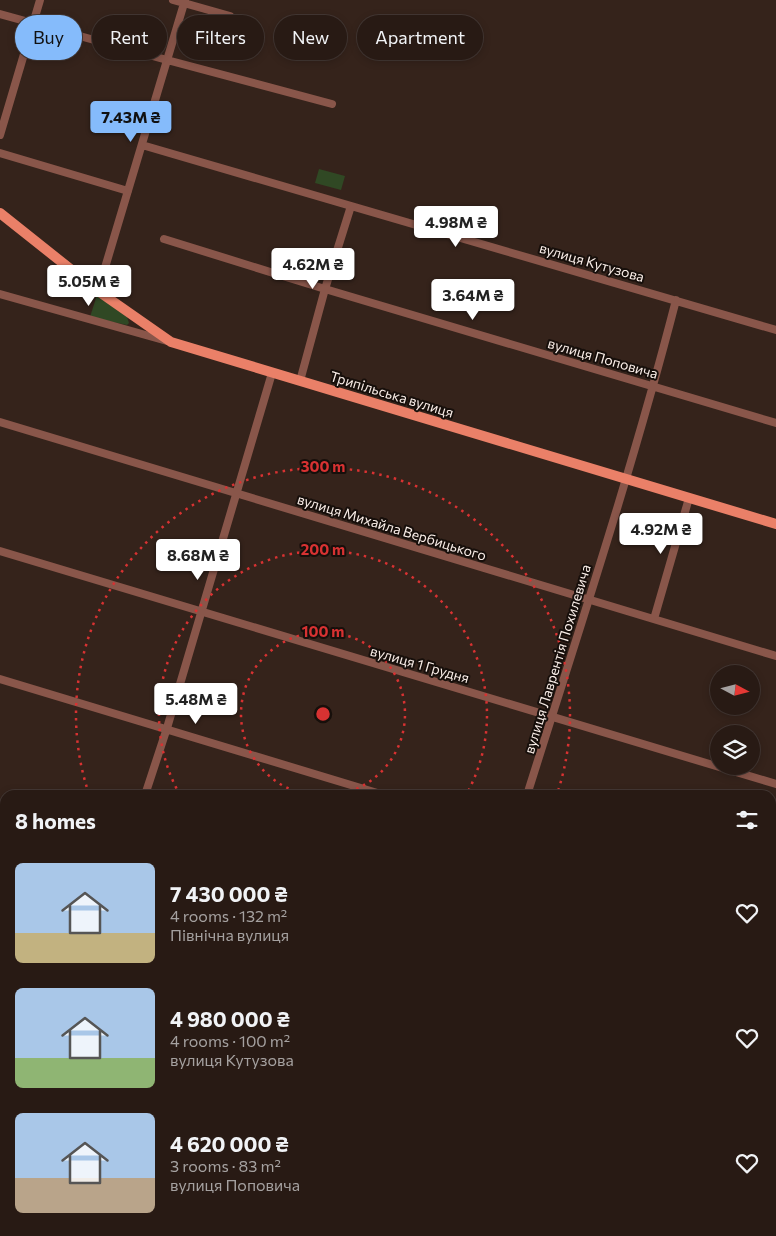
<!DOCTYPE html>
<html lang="en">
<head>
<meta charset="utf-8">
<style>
	:root { --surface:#281a14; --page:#342722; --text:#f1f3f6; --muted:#a5a1a0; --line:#443834; --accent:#85bbfb }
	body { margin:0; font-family:Commissioner,sans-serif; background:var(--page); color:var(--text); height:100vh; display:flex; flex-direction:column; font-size:19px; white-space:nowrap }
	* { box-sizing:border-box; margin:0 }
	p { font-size:16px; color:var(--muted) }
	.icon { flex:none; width:28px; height:28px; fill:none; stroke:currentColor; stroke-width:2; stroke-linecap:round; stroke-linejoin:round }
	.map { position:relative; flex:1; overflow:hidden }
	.side { position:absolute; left:0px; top:790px; width:776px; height:446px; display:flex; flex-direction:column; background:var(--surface); border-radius:15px 15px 0 0; box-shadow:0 2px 8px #0003,0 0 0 1px var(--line) }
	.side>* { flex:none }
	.top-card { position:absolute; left:15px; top:15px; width:500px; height:45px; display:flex; gap:10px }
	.needle { width:32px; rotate:97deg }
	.fabs { position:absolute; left:710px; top:665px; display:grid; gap:10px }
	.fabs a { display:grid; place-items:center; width:50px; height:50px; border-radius:50%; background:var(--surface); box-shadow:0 2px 8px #0003,0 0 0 1px var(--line); font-size:25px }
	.price { position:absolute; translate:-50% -42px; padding:0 11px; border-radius:5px; background:#fff; color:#222; font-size:16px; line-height:32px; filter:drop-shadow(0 1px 2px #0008) }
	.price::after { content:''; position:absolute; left:50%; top:30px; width:15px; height:11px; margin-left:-8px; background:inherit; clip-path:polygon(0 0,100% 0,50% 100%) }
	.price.selected { background:var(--accent); color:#111 }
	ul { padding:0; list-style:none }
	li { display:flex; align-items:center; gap:15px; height:125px; padding:0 15px }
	li span { display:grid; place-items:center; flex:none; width:140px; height:100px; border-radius:8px; color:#555 }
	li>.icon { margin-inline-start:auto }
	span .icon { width:60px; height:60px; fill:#fffc; stroke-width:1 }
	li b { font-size:21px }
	h2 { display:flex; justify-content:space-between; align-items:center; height:60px; padding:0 15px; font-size:21px }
	.tag { padding:0 18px; border-radius:22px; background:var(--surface); box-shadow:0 2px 8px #0003,0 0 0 1px var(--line); font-size:18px; line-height:45px }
	.tag.selected { background:var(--accent); color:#111 }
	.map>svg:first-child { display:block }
	.industrial { fill:#3b2932 }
	.built { fill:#432b20 }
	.green { fill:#304824 }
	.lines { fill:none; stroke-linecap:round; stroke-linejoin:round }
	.minor { stroke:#89564a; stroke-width:8 }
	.major { stroke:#ea8068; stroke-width:10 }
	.rail { stroke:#e1d4ce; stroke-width:2; stroke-dasharray:2.5 5; stroke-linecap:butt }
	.ring { fill:none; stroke:#d83232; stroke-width:2.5; stroke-dasharray:2.5 5 }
	.labels { text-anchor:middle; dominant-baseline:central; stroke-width:4; stroke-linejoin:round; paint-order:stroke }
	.street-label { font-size:14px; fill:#faeee8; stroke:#170f0b }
	.centre { fill:#d83232; stroke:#170f0b; stroke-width:2.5 }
	.ring-label { font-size:15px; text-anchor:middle; font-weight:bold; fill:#d83232; stroke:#170f0b; stroke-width:4; stroke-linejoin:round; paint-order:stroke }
</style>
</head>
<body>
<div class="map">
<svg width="776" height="1236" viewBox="0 0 776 1236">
	<rect width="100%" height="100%" fill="#35231b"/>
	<!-- industrial -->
	<path class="industrial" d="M604,1231H700L697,1236H601Z"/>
	<!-- built -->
	<path class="built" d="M0,848L5,849V907L0,906Z"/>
	<!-- green -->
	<path class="green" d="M319,169L345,176L341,190L315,183Z
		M97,295L127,317L129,323L127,325L90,317Z"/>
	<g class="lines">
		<!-- minor -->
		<path class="minor" d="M173,0L230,16
			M0,14L167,60L332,104
			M0,135L40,0
			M142,145L776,330
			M0,153L128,191
			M164,239L325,289L776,423
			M98,291L185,0
			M0,294L167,341
			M300,381L325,289L351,206
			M0,422L776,656
			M0,551L776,784
			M654,619L689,498
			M0,679L384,795
			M145,795L167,728L272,373
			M527,795C579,630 633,467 676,300
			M0,808L5,809
			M771,914L776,915
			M0,940L5,941
			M771,1037L776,1039
			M0,1071L5,1072
			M771,1130H776
			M771,1228L776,1227
			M31,1231V1236
			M189,1231L200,1235L224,1231
			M512,1236L529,1231"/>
		<!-- major -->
		<path class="major" d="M0,213L98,291L171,342L776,524
			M0,1131L5,1132
			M400,1236L401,1231"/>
		<!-- rail -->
		<path class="rail" d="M0,1086L5,1088
			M0,1105L5,1106
			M771,1162L776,1163
			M771,1173H776"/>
	</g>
	<!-- distance rings -->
	<g class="ring">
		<path d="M310 795A82 82 0 1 1 336 795"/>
		<path d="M180 795A164 164 0 1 1 466 795"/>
		<path d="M89 794A247 247 0 1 1 557 794"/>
	</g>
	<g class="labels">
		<!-- street labels -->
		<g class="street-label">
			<text transform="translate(592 262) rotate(16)">вулиця Кутузова</text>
			<text transform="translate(603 358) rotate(16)">вулиця Поповича</text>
			<text transform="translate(392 394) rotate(17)">Трипільська вулиця</text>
			<text transform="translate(392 527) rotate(17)">вулиця Михайла Вербицького</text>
			<text transform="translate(557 659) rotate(-73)">вулиця Лаврентія Похилевича</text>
			<text transform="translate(420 664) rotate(16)">вулиця 1 Грудня</text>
		</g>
	</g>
	<circle cx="323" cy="714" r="8" class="centre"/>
	<g class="ring-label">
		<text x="323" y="472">300 m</text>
		<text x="323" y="555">200 m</text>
		<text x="323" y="637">100 m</text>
	</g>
</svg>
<div class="fabs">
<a><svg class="needle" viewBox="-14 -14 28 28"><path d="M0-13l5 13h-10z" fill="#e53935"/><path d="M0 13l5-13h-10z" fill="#a5a1a0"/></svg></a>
<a><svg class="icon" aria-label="layers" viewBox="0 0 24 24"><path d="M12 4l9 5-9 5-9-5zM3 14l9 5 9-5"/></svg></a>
</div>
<b class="price selected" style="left:131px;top:143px">7.43M ₴</b>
<b class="price" style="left:456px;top:248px">4.98M ₴</b>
<b class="price" style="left:313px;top:290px">4.62M ₴</b>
<b class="price" style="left:89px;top:307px">5.05M ₴</b>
<b class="price" style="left:473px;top:321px">3.64M ₴</b>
<b class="price" style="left:661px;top:555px">4.92M ₴</b>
<b class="price" style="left:198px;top:581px">8.68M ₴</b>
<b class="price" style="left:196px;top:725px">5.48M ₴</b>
<div class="top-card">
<a class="tag selected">Buy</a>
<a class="tag">Rent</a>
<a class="tag">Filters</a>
<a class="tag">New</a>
<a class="tag">Apartment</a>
</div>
<section class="side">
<h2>8 homes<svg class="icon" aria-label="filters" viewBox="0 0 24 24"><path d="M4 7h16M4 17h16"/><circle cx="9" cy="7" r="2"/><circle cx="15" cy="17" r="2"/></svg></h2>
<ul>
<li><span style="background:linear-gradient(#a9c7e8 70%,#c2b280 0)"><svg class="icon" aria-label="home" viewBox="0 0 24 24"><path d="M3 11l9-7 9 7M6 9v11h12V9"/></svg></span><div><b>7 430 000 ₴</b><p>4 rooms · 132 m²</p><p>Північна вулиця</p></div><svg class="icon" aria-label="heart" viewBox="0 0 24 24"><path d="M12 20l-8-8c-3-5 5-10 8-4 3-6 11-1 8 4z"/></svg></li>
<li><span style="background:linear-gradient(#a9c7e8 70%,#8fb573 0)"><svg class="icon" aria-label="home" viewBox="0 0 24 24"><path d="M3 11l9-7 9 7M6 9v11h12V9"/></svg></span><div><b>4 980 000 ₴</b><p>4 rooms · 100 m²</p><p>вулиця Кутузова</p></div><svg class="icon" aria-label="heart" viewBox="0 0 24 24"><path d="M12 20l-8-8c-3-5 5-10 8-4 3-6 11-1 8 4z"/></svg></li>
<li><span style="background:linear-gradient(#a9c7e8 65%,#b9a48a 0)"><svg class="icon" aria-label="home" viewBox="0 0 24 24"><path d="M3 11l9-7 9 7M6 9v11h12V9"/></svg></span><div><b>4 620 000 ₴</b><p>3 rooms · 83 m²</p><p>вулиця Поповича</p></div><svg class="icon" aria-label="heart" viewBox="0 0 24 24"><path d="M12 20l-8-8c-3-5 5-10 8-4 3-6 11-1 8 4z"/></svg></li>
</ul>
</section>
</div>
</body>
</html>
